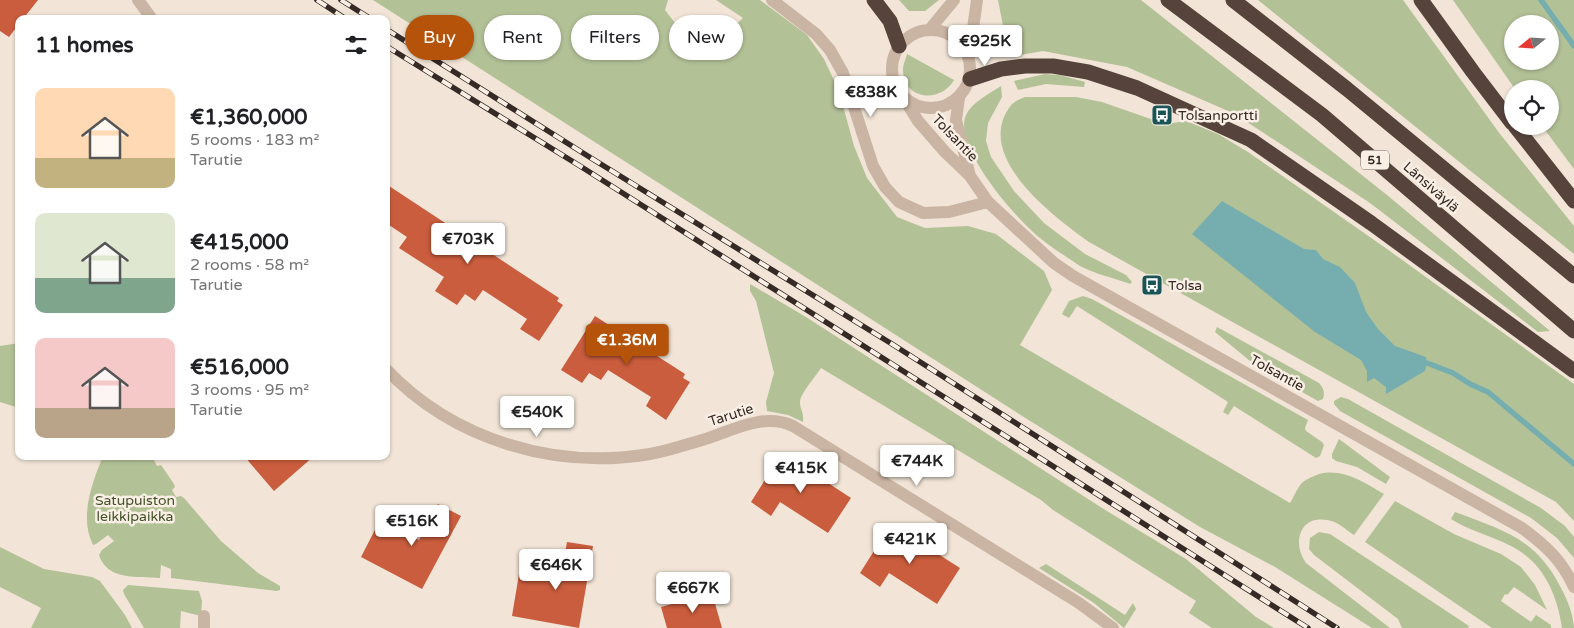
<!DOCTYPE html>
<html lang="en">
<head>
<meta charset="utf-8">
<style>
	:root { --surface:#fff; --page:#f6f6f6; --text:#202124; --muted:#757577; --accent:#b45309 }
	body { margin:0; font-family:"Varela Round",sans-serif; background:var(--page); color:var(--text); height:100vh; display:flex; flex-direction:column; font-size:19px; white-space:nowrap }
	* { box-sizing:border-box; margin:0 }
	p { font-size:16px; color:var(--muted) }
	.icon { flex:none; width:28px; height:28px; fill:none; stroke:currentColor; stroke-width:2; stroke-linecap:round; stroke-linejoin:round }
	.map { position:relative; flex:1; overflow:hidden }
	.sheet { position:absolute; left:15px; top:15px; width:375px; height:445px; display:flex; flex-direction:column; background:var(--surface); border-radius:10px; box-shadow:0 1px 4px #0004 }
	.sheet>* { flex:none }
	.guide { position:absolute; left:405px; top:15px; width:475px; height:45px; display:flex; gap:10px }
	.needle { width:32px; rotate:252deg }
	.fabs { position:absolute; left:1504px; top:15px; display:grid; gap:10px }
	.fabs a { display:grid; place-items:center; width:55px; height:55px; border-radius:50%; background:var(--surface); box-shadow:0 1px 4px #0004; font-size:25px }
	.price { position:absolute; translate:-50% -42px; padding:0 11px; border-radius:5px; background:#fff; color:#222; font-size:16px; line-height:32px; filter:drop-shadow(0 1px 2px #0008) }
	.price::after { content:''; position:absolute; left:50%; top:30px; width:15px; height:11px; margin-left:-8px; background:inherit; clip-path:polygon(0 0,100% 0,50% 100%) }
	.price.selected { background:var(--accent); color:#fff }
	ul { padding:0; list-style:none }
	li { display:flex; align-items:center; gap:15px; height:125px; padding:0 20px }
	li span { display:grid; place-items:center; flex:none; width:140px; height:100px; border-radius:10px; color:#555 }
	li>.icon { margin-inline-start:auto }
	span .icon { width:60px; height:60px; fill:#fffc; stroke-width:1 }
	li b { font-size:21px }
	h2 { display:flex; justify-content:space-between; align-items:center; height:60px; padding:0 20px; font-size:21px }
	.chip { padding:0 18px; border-radius:22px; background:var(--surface); box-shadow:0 1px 4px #0004; font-size:18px; line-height:45px }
	.chip.selected { background:var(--accent); color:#fff }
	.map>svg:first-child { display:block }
	.green { fill:#b3c197; fill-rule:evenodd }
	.water { fill:#76aeaf }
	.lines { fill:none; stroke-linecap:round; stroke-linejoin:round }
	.stream { stroke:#76aeaf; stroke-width:5.5 }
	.building { fill:#ca5d3d }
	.minor { stroke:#cab4a3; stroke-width:12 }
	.highway { stroke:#56443c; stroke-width:15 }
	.rail-casing { stroke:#352a25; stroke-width:5.5 }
	.rail { stroke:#f9efe4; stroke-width:4; stroke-dasharray:11; stroke-linecap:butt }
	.labels { text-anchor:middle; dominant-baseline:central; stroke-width:5; stroke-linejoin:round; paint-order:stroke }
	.shield { fill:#f9efe4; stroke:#70655e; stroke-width:1 }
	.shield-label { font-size:12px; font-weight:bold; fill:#352a25 }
	.poi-label { font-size:14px; fill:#352a25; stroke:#f9efe4; text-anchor:start }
	.street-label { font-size:14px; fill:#352a25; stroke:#f9efe4 }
	.park-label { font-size:14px; fill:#445329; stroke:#f9efe4 }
</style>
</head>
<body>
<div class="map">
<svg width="1574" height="628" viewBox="0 0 1574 628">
	<rect width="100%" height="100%" fill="#f2e5d7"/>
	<!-- green -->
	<path class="green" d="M373,0H668L665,10L689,41L720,39L743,18L716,0H760L807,35L824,59L839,91L854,146L867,178L897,217L925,228L968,226L996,234L1044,271L1052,290L1020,345L1290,503C1294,497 1297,488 1302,483C1306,479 1314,476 1319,474C1344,468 1363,482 1384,494L1354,535C1346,530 1337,521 1327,520C1299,515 1292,544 1306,563L1390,628H1372L1275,567L1200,527L1019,414Z
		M899,0H939L925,11H909Z
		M998,0H1141L1387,195L1550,331L1538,332L1370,203L1235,114L1127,67L1043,51L1009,57Z
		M1258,0H1403L1500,134L1574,226V254Z
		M1453,0H1574V169L1542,126H1550V89H1515ZM1512,24H1550V61H1512Z
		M907,54L954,80C940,104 903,100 903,69C903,65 906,58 907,54Z
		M1045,74L1060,75L1085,82L1084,87L1046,84L1018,90L1014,81Z
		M1001,86L1002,97L988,123L986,141L991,157L1014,191L1044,223L1085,254L1126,275L1132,282L1130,284C1114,278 1095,274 1080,266C1067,257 1052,248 1040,238C1017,220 952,146 966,115C972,102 989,94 1001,86Z
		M1025,97H1076L1102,102L1165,124L1186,121L1218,134L1248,152L1387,249L1574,384V521L1556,502L1089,242C1056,218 984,165 1004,117C1009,106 1013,101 1025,97Z
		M750,284L806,317L1102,508L1186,559L1256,617L1274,628H1212L1189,613L1196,601L1053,510L1041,500L821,368C816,376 800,394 800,402C800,409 804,412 803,422L788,415L767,411L766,402L774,373L756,301L750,291Z
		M1083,296L1092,299L1308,420L1305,428L1306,431L1322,442L1324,445L1320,456L1316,458L1234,406L1228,415L1223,412L1228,402L1077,306L1069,318L1062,314L1069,301Z
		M1217,327L1319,383C1324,389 1325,392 1323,399L1318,401L1256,366L1215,332Z
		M19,343V408L0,402V346Z
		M1341,397L1348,399L1541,508L1565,526L1574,537V558L1557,538L1531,518L1340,411L1334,404V401Z
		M1339,439L1390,477L1386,484L1357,467L1336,461L1332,458V454Z
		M103,456H152L157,466L161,465L174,484L175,487L172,490L176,497L181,496L184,498L221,541L258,573L280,586V590L277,591L171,578V569L161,565L160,578C138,576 107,581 99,555L102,550L114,541L108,535L96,544L93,545C79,517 92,483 103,456Z
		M1395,501L1454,534L1501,554L1521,567L1535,585L1547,610L1514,587L1507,595L1505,594L1501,601L1531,622L1536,615L1551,625V628H1492L1365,542Z
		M1455,512C1503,530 1537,539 1561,588C1568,601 1573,614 1574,628H1562C1557,594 1543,562 1511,546C1492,536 1470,531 1451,519Z
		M1319,532L1330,534L1469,626L1468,628H1402L1398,619L1314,555L1309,549L1310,538Z
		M0,547L44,569L92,577L100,581L125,615L132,628H31L41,608L0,587Z
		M1046,564L1125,615L1133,603L1136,609L1124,628L1094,603L1039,568Z
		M128,585L199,591L202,601L201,616L181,611L180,628H144L124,594L123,590Z"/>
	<!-- water -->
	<path class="water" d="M1222,201L1304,249L1316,250L1323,259L1340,267L1355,283L1366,312L1378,329L1395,346L1426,357L1427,363L1425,371L1386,394V387L1374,378L1367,382V371L1361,360L1315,332L1192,234Z"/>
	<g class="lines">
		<!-- stream -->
		<path class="stream" d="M1541,0L1574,46
			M1427,363L1453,373L1470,384L1488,392L1574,464"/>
	</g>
	<!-- building -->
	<path class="building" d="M0,0H38L23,19H19V24L9,37L0,31Z
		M386,184L559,298L557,301L563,305L539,341L520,329L527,319L483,290L475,301L465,294L457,305L435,291L444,277L399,248L407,237L386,223Z
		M595,316L685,374L683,378L690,382L666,420L646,406L651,397L608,370L601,380L589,373L582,383L561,370Z
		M782,453L851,498L828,533L780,502L771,516L751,502Z
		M244,456H314L274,491Z
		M438,504L461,516L422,589L361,557L380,520L419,540Z
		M891,524L960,568L937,604L889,573L880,587L860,573Z
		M567,542L593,546L579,628L512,616L519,574L560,582Z
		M712,593L722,628H667L661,607Z"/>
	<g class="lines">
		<!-- minor -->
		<path class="minor" d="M138,0L152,19
			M772,0L816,34L830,50L843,73L873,166L885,187L899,202L923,213L949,212L988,202
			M930,29L954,0
			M892 69a39 39 0 1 1 78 0a39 39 0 1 1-78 0Z
			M969,57L977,0
			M902,95L918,121L945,152L970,176L988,202L1054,263L1073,276L1522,528C1546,546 1561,559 1574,587
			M959,98L956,120L970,176
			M386,369C453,440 555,470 650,454C668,451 685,445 702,440C732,431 763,412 793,426L1079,603L1113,628
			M204,628V616"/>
		<!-- highway -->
		<path class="highway" d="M874,0L890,21L899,46
			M1168,0L1322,115L1574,331
			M1233,0L1347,89L1574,276
			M1421,0L1473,72L1512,123
			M970,79L1001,69L1025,66H1053L1088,72L1137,88L1251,140L1371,223L1574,371
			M1515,126L1574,201"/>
		<!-- rail casing -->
		<g class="rail-casing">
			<path id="rail" d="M317,0L346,19
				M341,0L371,19
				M386,29L591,158L892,344L1337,628
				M386,46L580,166L1308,628"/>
		</g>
		<!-- rail -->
		<use href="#rail" class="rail"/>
	</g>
	<!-- icons -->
	<defs>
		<g id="bus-square" transform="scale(1.125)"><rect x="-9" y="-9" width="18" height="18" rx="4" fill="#1a5457" stroke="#f9efe4"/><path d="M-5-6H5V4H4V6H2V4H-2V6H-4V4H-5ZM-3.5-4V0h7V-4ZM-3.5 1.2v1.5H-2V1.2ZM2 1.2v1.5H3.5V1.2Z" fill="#fff"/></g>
	</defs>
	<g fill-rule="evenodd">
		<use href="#bus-square" x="1162" y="115"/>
		<use href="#bus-square" x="1152" y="285"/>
	</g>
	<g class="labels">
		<!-- shield labels -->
		<rect class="shield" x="1361" y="150.5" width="28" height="19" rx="4"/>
		<g class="shield-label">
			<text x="1375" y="160">51</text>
		</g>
		<!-- poi labels -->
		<g class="poi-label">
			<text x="1178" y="115">Tolsanportti</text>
			<text x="1168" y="285">Tolsa</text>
		</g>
		<!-- street labels -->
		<g class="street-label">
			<text transform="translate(955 138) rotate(46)">Tolsantie</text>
			<text transform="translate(1431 187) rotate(41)">Länsiväylä</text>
			<text transform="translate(1277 373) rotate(29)">Tolsantie</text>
			<text transform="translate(731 415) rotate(-18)">Tarutie</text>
		</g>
		<!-- park labels -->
		<g class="park-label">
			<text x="135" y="500">Satupuiston<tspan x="135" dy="16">leikkipaikka</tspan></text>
		</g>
	</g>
</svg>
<div class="fabs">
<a><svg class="needle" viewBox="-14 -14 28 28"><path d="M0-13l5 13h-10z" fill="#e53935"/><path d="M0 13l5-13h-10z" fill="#757577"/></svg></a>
<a><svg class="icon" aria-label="locate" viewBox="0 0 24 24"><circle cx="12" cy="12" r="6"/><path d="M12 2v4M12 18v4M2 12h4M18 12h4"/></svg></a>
</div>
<b class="price" style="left:985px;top:67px">€925K</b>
<b class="price" style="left:871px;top:118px">€838K</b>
<b class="price" style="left:468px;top:265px">€703K</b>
<b class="price selected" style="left:627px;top:366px">€1.36M</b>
<b class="price" style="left:537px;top:438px">€540K</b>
<b class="price" style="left:917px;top:487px">€744K</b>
<b class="price" style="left:801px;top:494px">€415K</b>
<b class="price" style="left:412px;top:547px">€516K</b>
<b class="price" style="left:910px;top:565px">€421K</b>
<b class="price" style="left:556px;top:591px">€646K</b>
<b class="price" style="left:693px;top:614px">€667K</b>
<div class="guide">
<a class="chip selected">Buy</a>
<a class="chip">Rent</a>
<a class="chip">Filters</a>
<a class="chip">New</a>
</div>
<section class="sheet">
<h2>11 homes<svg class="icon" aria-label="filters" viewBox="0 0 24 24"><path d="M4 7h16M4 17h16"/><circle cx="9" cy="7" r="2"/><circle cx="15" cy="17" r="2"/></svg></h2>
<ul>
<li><span style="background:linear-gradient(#ffd9b3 70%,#c2b280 0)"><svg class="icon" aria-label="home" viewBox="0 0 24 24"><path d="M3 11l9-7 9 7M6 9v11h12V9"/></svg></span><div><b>€1,360,000</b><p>5 rooms · 183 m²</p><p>Tarutie</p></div></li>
<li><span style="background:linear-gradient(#dfe7d0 65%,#7fa58c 0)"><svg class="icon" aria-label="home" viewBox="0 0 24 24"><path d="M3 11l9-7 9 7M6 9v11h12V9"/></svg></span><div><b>€415,000</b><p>2 rooms · 58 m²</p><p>Tarutie</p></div></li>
<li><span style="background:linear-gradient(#f6c9c9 70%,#b9a48a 0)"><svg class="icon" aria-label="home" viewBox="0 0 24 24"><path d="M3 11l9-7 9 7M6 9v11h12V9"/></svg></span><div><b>€516,000</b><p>3 rooms · 95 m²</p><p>Tarutie</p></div></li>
</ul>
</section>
</div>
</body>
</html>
